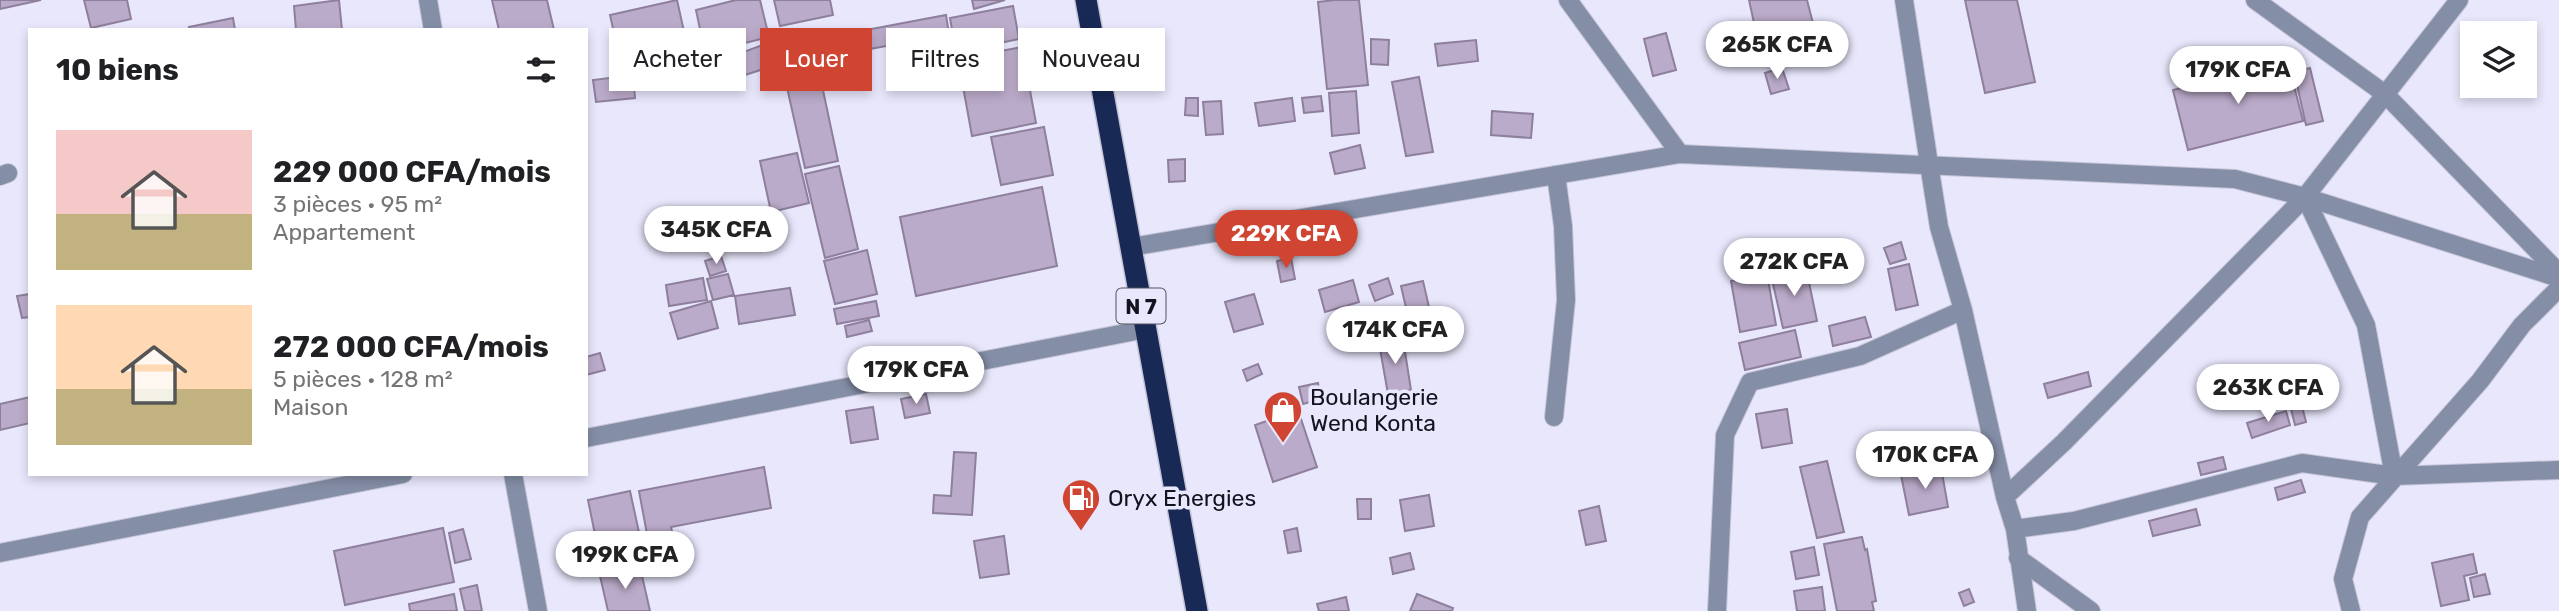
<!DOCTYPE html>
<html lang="fr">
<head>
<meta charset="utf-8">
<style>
	:root { --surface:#fff; --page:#f6f6f6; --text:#202124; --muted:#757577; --accent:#d04432 }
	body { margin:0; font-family:Rubik,sans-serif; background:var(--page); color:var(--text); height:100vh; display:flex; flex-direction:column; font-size:26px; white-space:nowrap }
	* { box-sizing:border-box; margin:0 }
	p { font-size:23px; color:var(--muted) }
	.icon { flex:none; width:38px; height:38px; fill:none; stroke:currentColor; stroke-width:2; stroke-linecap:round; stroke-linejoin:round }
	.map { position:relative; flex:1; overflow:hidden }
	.sheet { position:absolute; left:28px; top:28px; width:560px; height:448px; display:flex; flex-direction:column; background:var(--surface); border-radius:0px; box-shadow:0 4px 10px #0003 }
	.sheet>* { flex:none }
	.banner { position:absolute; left:609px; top:28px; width:665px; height:63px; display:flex; gap:14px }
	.buttons { position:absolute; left:2460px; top:21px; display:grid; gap:14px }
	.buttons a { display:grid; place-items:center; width:77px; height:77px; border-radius:0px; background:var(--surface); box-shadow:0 4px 10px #0003; font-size:35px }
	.price { position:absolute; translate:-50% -60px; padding:0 16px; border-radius:24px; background:#fff; color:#222; font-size:23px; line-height:46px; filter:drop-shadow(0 2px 4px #0008) }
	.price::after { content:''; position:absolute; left:50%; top:42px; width:21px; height:16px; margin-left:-10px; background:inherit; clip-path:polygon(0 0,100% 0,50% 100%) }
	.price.current { background:var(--accent); color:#fff }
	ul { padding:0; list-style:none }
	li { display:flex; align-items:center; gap:21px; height:175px; padding:0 28px }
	li span { display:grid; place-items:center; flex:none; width:196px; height:140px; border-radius:0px; color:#555 }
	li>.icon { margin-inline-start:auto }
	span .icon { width:84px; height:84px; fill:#fffc; stroke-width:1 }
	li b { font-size:30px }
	h2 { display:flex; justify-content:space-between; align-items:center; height:84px; padding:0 28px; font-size:30px }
	.chip { padding:0 24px; border-radius:0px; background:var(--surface); box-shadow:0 4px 10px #0003; font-size:24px; line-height:63px }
	.chip.current { background:var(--accent); color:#fff }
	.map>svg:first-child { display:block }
	.building { fill:#bbabca; stroke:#8e7f9d; stroke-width:2 }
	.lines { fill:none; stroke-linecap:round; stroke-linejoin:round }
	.lane-casing { stroke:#c6c5d8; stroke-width:20 }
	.street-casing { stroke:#c6c5d8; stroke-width:20 }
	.highway-casing { stroke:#c6c5d8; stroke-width:24 }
	.lane { stroke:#848ea6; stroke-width:18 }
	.street { stroke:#848ea6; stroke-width:18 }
	.highway { stroke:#192955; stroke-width:21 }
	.labels { text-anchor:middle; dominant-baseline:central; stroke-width:7; stroke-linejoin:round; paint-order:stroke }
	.shield { fill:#e8e7fc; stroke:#535261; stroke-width:2 }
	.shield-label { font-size:21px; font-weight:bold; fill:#13121e }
	.poi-label { font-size:23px; fill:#13121e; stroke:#e8e7fc; text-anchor:start }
</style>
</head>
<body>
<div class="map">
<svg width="2559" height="611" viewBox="0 0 2559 611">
	<rect width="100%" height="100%" fill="#e8e7fc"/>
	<!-- building -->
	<path class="building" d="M0,0H41L0,9Z
		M84,0H127L131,19L91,28Z
		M339,0L342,30H296L294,6Z
		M492,0H547L554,30H499Z
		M677,0L689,54L622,69L610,15Z
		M736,0H760L769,37L705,53L696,10Z
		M774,0H830L833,15L780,26Z
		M972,0H1005L974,9Z
		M1335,0H1359L1368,85L1327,89L1318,2Z
		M1749,0H1807L1817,39L1775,49L1770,29L1756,32Z
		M1965,0H2017L2035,82L1985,93Z
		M1013,6L1019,39L956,52L950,18Z
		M946,15L949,34L870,49L866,30Z
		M233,18L235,30H190L189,27Z
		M861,32L866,69L826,75L820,38Z
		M1666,33L1676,70L1653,76L1644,39Z
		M1371,39L1389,40L1388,65L1371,64Z
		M1476,40L1478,61L1438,66L1435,44Z
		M768,43L776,65L742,76L735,55Z
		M812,43L815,55L792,60L789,47Z
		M1022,47L1036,123L972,136L958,59Z
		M2288,62L2303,121L2188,150L2173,90Z
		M1782,68L1789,89L1771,94L1765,73Z
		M2310,68L2323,121L2306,125L2294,72Z
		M633,75L635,98L596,102L593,80Z
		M820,76L838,161L805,168L786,83Z
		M1419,77L1433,152L1406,156L1392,82Z
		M1356,91L1359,133L1332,136L1329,93Z
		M1321,96L1323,111L1304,113L1302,98Z
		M1186,98H1198V116L1185,115Z
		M1292,98L1295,121L1259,126L1255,103Z
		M1221,101L1223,134L1206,135L1203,102Z
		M1492,111L1533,114L1531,138L1491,135Z
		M1044,127L1053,175L1001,185L991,137Z
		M1360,145L1365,168L1335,174L1330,153Z
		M797,153L809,203L771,212L760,161Z
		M1185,159V181L1169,182L1168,160Z
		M839,166L858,249L825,258L805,174Z
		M1042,187L1057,266L916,296L900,217Z
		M1901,242L1906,259L1890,264L1884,248Z
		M867,250L877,294L835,304L824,261Z
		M721,256L726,271L710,276L705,261Z
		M1291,258L1295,279L1281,282L1277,261Z
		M1909,264L1918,305L1896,310L1888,269Z
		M1806,268L1817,321L1783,328L1771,275Z
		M728,274L734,295L713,300L707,279Z
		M1767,274L1776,325L1740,332L1731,281Z
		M703,278L707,300L669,306L666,285Z
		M1388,278L1393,294L1375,301L1369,285Z
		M1353,280L1359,302L1325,312L1319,290Z
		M1423,281L1434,329L1412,334L1401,286Z
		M790,288L795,315L739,324L735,296Z
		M30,294V317L22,318L17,296Z
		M1254,294L1263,324L1234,332L1225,302Z
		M711,301L718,328L678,339L670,313Z
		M876,301L879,316L837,324L834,309Z
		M1865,317L1871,337L1833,346L1829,326Z
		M869,320L872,331L847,337L845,326Z
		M1795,330L1801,357L1745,370L1739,343Z
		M1403,339L1411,390L1388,394L1379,343Z
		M600,353L605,370L586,375V357Z
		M1258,364L1262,374L1247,381L1243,370Z
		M2088,372L2091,386L2048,398L2044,384Z
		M1318,383L1321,399L1303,404L1299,387Z
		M926,394L930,413L905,418L901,399Z
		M30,397V423L0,430V404Z
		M2301,402L2306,422L2295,425L2290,405Z
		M873,407L878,439L851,443L846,411Z
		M1787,409L1792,443L1762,448L1756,414Z
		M1298,410L1317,467L1273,482L1255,425Z
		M2286,411L2290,425L2252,438L2247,423Z
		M954,452L976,453L972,515L933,513L934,495L951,496Z
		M2223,457L2226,469L2201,475L2198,463Z
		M1827,461L1844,532L1817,538L1800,467Z
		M764,467L771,508L671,527L674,540L649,545L639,491Z
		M1941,467L1948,507L1909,515L1901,475Z
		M2301,480L2305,492L2278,500L2275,488Z
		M630,491L645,560L602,569L588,500Z
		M1429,495L1434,526L1405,531L1400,500Z
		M1357,499H1371V519H1358Z
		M1599,506L1606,541L1586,545L1579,511Z
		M2196,509L2200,525L2153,536L2149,521Z
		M443,528L454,582L345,605L334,551Z
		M1297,528L1301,551L1288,553L1284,531Z
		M463,529L471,559L455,563L449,533Z
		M1004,536L1009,574L980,578L974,541Z
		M1862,537L1865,550L1867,549L1876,601L1872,602L1874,611H1837L1824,544Z
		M1814,547L1819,575L1796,579L1791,552Z
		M1410,553L1414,569L1393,574L1390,558Z
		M2473,554L2477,573L2464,576L2469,600L2441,606L2432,563Z
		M640,567L650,611H608L600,576Z
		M2485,574L2490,594L2474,597L2470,578Z
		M477,585L482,611H465L460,589Z
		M1822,587L1825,611H1797L1794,591Z
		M1969,589L1974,602L1964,606L1959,593Z
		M454,594L457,611H410L409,604Z
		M1417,594L1453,608L1452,611H1410Z
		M1346,597L1349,611H1319L1317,604Z"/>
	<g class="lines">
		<!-- lane casing -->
		<g class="lane-casing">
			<path id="lane" d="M1568,0L1680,154
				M2255,0L2385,94L2559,273
				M1929,164L1939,227L1963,310L2005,497L2015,529L2027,611
				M0,176L8,173
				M2305,197L2366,325L2394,476
				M1554,417L1566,300L1563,226L1556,175
				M2005,497L2064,442L2305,197L2459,0
				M2015,529L2074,521L2302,463L2394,476L2559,470
				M2018,558L2091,611
				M1717,611L1725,435L1750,382L1860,356L1963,310
				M2351,611L2343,579L2360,517L2480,381L2522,325L2559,288"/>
		</g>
		<!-- street casing -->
		<g class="street-casing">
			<path id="street" d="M428,0L433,30
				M1904,0L1929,164
				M1131,247L1680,154L2235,179L2305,197L2559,278
				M586,438L1146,329
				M513,474L538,611
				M0,553L403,474"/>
		</g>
		<!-- highway casing -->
		<g class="highway-casing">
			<path id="highway" d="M1086,0L1197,611"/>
		</g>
		<!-- lane -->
		<use href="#lane" class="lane"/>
		<!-- street -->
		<use href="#street" class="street"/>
		<!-- highway -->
		<use href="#highway" class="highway"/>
	</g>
	<!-- icons -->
	<defs>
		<g id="shop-pin" transform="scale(2.0125)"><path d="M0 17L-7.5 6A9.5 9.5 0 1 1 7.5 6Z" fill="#d04432" stroke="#e8e7fc"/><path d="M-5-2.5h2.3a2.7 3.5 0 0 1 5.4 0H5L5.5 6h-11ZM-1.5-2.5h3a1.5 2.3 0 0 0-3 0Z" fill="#fff"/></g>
		<g id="fuel-pin" transform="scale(2.0125)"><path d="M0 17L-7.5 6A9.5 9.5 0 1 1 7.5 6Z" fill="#d04432" stroke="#e8e7fc"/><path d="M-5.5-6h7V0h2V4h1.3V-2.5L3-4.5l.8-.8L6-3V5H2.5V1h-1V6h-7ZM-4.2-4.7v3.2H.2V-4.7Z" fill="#fff"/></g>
	</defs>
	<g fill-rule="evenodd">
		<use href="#shop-pin" x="1283" y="410"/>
		<use href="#fuel-pin" x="1081" y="498"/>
	</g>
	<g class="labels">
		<!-- shield labels -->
		<rect class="shield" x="1116.5" y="288.5" width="49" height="35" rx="5"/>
		<g class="shield-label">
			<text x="1141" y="306">N 7</text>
		</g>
		<!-- poi labels -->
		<g class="poi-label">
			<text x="1310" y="397">Boulangerie<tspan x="1310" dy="26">Wend Konta</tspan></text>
			<text x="1108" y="498">Oryx Energies</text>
		</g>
	</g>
</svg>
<div class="buttons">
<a><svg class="icon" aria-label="layers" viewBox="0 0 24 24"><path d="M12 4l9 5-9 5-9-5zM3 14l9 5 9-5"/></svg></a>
</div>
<b class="price" style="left:1777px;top:81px">265K CFA</b>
<b class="price" style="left:2238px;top:106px">179K CFA</b>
<b class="price" style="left:716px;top:266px">345K CFA</b>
<b class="price current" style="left:1286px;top:270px">229K CFA</b>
<b class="price" style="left:1794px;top:298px">272K CFA</b>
<b class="price" style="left:1395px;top:366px">174K CFA</b>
<b class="price" style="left:916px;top:406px">179K CFA</b>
<b class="price" style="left:2268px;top:424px">263K CFA</b>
<b class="price" style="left:1925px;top:491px">170K CFA</b>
<b class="price" style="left:625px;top:591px">199K CFA</b>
<div class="banner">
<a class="chip">Acheter</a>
<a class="chip current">Louer</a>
<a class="chip">Filtres</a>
<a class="chip">Nouveau</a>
</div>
<section class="sheet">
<h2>10 biens<svg class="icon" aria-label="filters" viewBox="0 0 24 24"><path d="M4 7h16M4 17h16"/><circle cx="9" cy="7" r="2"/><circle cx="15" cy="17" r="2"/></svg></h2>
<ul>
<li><span style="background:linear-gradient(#f6c9c9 60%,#c2b280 0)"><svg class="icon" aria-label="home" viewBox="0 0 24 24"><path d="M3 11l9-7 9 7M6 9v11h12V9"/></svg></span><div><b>229 000 CFA/mois</b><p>3 pièces · 95 m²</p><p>Appartement</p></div></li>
<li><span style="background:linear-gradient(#ffd9b3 60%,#c2b280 0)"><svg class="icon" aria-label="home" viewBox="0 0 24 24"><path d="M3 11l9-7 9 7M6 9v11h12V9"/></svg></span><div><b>272 000 CFA/mois</b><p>5 pièces · 128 m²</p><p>Maison</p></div></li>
</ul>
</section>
</div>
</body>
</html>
